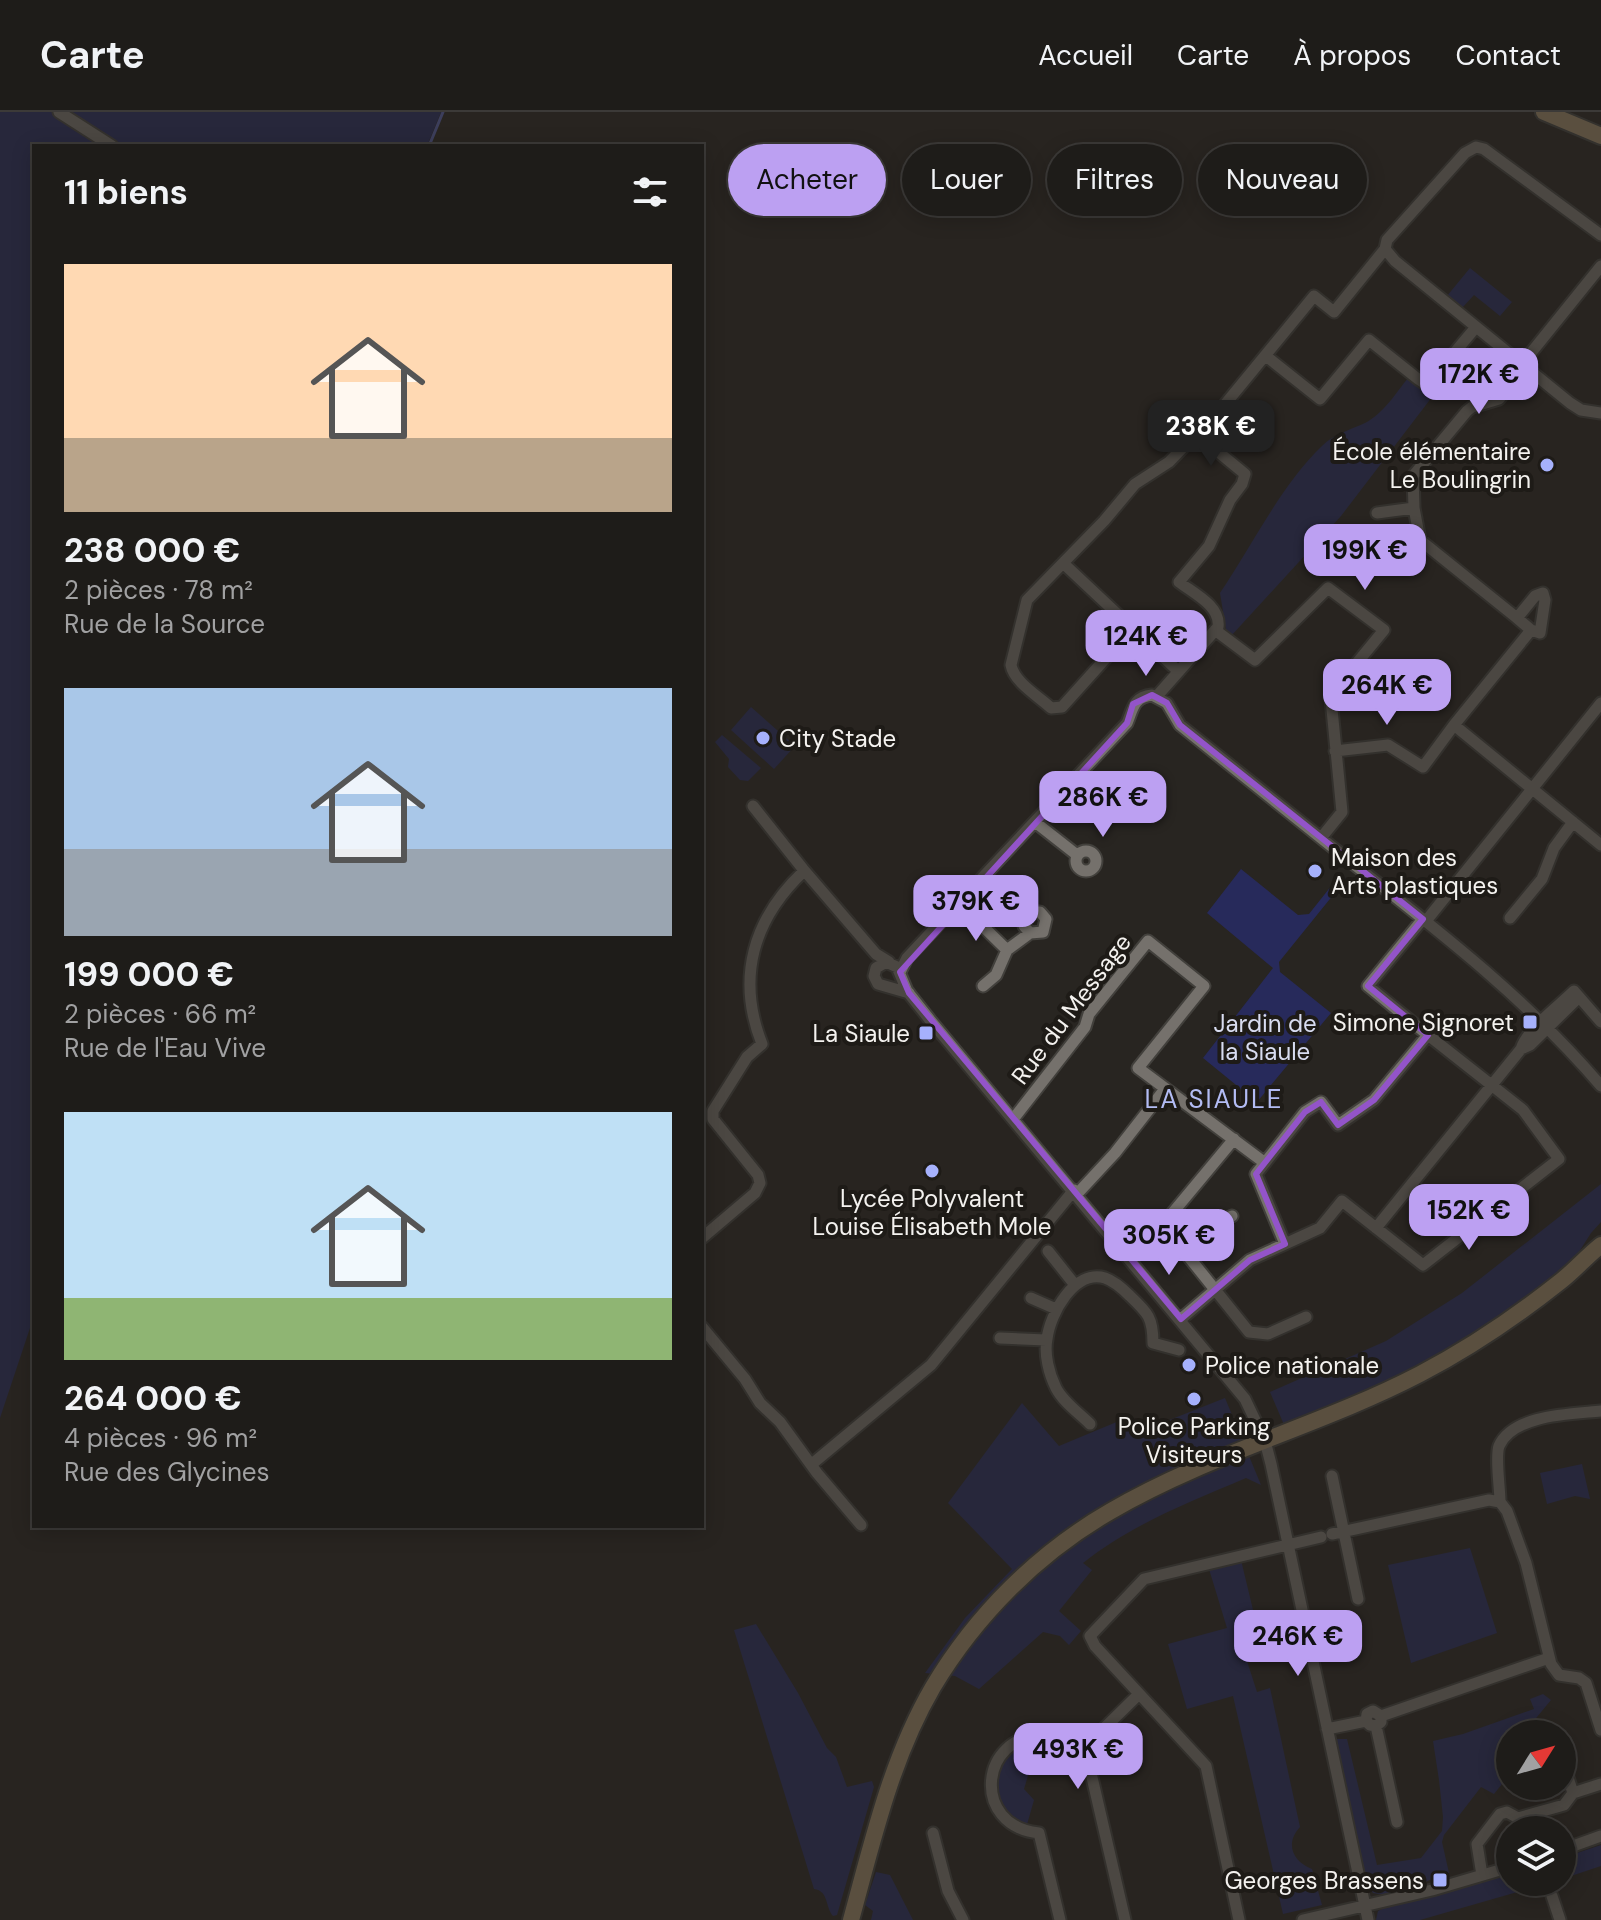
<!DOCTYPE html>
<html lang="fr">
<head>
<meta charset="utf-8">
<style>
	:root { --surface:#1e1c19; --page:#262522; --text:#f1f3f6; --muted:#a1a1a2; --line:#3c3a38; --accent:#bca0f2 }
	body { margin:0; font-family:"DM Sans",sans-serif; background:var(--page); color:var(--text); height:100vh; display:flex; flex-direction:column; font-size:30px; white-space:nowrap }
	* { box-sizing:border-box; margin:0 }
	p { font-size:26px; color:var(--muted) }
	.icon { flex:none; width:44px; height:44px; fill:none; stroke:currentColor; stroke-width:2; stroke-linecap:round; stroke-linejoin:round }
	.map { position:relative; flex:1; overflow:hidden }
	.side { position:absolute; left:32px; top:32px; width:672px; height:1384px; display:flex; flex-direction:column; background:var(--surface); border-radius:0px; box-shadow:0 4px 20px #0003,0 0 0 2px var(--line) }
	.side>* { flex:none }
	.guide { position:absolute; left:728px; top:32px; width:752px; height:72px; display:flex; gap:16px }
	.needle { width:52px; rotate:53deg }
	.fabs { position:absolute; left:1496px; top:1608px; display:grid; gap:16px }
	.fabs a { display:grid; place-items:center; width:80px; height:80px; border-radius:50%; background:var(--surface); box-shadow:0 4px 20px #0003,0 0 0 2px var(--line); font-size:40px }
	.price { position:absolute; translate:-50% -68px; padding:0 18px; border-radius:16px; background:var(--accent); color:#111; font-size:26px; line-height:52px; filter:drop-shadow(0 2px 4px #0008) }
	.price::after { content:''; position:absolute; left:50%; top:48px; width:24px; height:18px; margin-left:-12px; background:inherit; clip-path:polygon(0 0,100% 0,50% 100%) }
	.price.current { background:#222; color:#fff }
	ul { padding:0; list-style:none }
	li { display:grid; align-content:center; gap:16px; height:424px; padding:0 32px }
	li span { display:grid; place-items:center; height:248px; border-radius:0px; color:#555 }
	li>.icon { margin-inline-start:auto }
	span .icon { width:144px; height:144px; fill:#fffc; stroke-width:1 }
	li b { font-size:34px }
	h2 { display:flex; justify-content:space-between; align-items:center; height:96px; padding:0 32px; font-size:34px }
	.chip { padding:0 28px; border-radius:36px; background:var(--surface); box-shadow:0 4px 20px #0003,0 0 0 2px var(--line); font-size:28px; line-height:72px }
	.chip.current { background:var(--accent); color:#111 }
	header { display:flex; align-items:center; gap:48px; box-sizing:border-box; height:112px; padding:0 40px; background:var(--surface); border-bottom:2px solid var(--line) }
	header strong { font-size:38px }
	nav { display:flex; gap:44px; margin-inline-start:auto; font-size:28px }
	.map>svg:first-child { display:block }
	.green { fill:#272a5b }
	.lines { fill:none; stroke-linecap:round; stroke-linejoin:round }
	.stream { stroke:#565da3; stroke-width:3 }
	.minor-casing { stroke:#42403c; stroke-width:15 }
	.secondary-casing { stroke:#42403c; stroke-width:20 }
	.minor { stroke:#75716c; stroke-width:11 }
	.secondary { stroke:#978465; stroke-width:16 }
	.marked { fill:none; stroke:#9354c9; stroke-width:6; stroke-linejoin:round }
	.poi-dot { fill:#a6b1fc; stroke:#1e1b17; stroke-width:3 }
	.labels { text-anchor:middle; dominant-baseline:central; stroke-width:8; stroke-linejoin:round; paint-order:stroke }
	.poi-label { font-size:24px; fill:#f4f2ef; stroke:#1e1b17; text-anchor:end }
	.street-label { font-size:24px; fill:#f4f2ef; stroke:#1e1b17 }
	.park-label { font-size:24px; fill:#d8dcf0; stroke:#1e1b17 }
	.neighbourhood-label { font-size:26px; letter-spacing:2px; fill:#b3bcf4; stroke:#1e1b17 }
</style>
</head>
<body>
<header>
<strong>Carte</strong>
<nav><a>Accueil</a><a>Carte</a><a>À propos</a><a>Contact</a></nav>
</header>
<div class="map">
<svg width="1601" height="1808" viewBox="0 0 1601 1808">
	<rect width="100%" height="100%" fill="#282521"/>
	<!-- green -->
	<path class="green" d="M0,0H441L427,34H34V1204L0,1306Z
		M1470,156L1512,190L1500,204L1474,183L1462,196L1447,184Z
		M1408,266L1432,285L1341,404L1231,524L1226,518L1220,481C1251,435 1282,372 1322,334C1334,322 1350,318 1365,311C1383,302 1396,281 1408,266Z
		M751,595L795,634L774,657L731,618Z
		M722,623L761,656L748,669L740,668L728,655L729,647L715,630Z
		M1241,757L1298,803L1309,802L1340,763L1346,767L1279,850L1280,860L1331,901L1257,990L1203,946L1273,856L1207,801Z
		M1601,1072V1110L1591,1121L1570,1154L1489,1215L1387,1271L1285,1315L1270,1280L1386,1229L1462,1181Z
		M1225,1286L1261,1373L1246,1366C1190,1390 1132,1412 1083,1451L1092,1458L1059,1499L1081,1519L1069,1533L1060,1524L1043,1520L979,1577L955,1564L925,1561L965,1506L1012,1457L948,1391L1022,1291L1059,1334L1131,1304L1134,1322Z
		M1582,1352L1590,1387L1575,1384L1547,1392L1540,1361Z
		M1470,1436L1497,1521L1411,1551L1388,1453Z
		M1241,1448L1254,1502L1267,1540L1246,1546L1257,1580L1270,1576L1300,1715C1285,1731 1292,1749 1312,1757L1322,1793L1283,1802L1233,1584L1187,1597L1168,1532L1227,1516L1209,1457Z
		M756,1512L798,1581L827,1636L836,1645L847,1675L872,1669L874,1675L837,1803L833,1804C825,1795 829,1779 814,1777L734,1518Z
		M1543,1582L1551,1588L1523,1622H1510V1662L1494,1682L1481,1675L1444,1723L1442,1730L1449,1761C1426,1767 1398,1787 1373,1781L1367,1772L1336,1627H1347L1377,1753L1421,1746L1442,1719L1443,1705L1439,1668L1433,1629L1463,1622L1534,1597L1530,1587Z
		M1032,1628L1037,1634L1024,1677L1034,1688L1026,1716L1000,1696C995,1656 993,1648 1032,1628Z
		M1601,1733V1754L1562,1767V1746Z
		M876,1760L890,1763L913,1808H871L873,1799L865,1793Z
		M1510,1762V1770H1552L1420,1808H1376L1378,1799L1384,1796Z"/>
	<g class="lines">
		<!-- stream -->
		<path class="stream" d="M429,34L443,0"/>
		<!-- minor casing -->
		<g class="minor-casing">
			<path id="minor" d="M59,0L112,34
				M1385,137L1395,149L1570,291L1581,298L1601,301
				M1266,244L1320,287L1369,228L1418,267L1424,271H1429L1476,215
				M1518,249L1489,290L1499,287L1525,255
				M1522,252L1601,154
				M1489,290L1472,295L1467,299L1413,364L1414,396L1420,428L1517,506L1535,484L1543,481L1545,488L1540,521L1531,518L1517,506
				M1377,401L1414,396
				M1063,451L1027,488L1011,553C1014,570 1038,584 1051,596L1062,595L1133,516
				M1215,518L1255,548L1328,476L1384,518L1333,580L1331,587L1342,700L1321,726
				M1178,559L1063,451L1104,409L1135,372L1169,350L1194,324H1199L1314,184L1334,200L1385,137L1387,128L1465,41L1476,35L1484,37L1601,123
				M1157,584L1218,515C1221,494 1193,481 1179,470L1209,434L1230,388L1242,372L1245,362L1199,324
				M1454,613L1601,733
				M1335,639L1388,633L1423,655L1454,613L1531,518
				M753,694L803,757L876,842L889,850
				M1035,710L1077,743
				M1076 749a10 10 0 1 1 20 0a10 10 0 1 1-20 0Z
				M959,791L1007,838L996,863L983,874
				M1510,806L1542,767L1554,736L1573,710
				M1426,809L1601,591
				M1007,838L1030,821L1043,820L1046,807L1040,800H1031L1025,806L1024,814L1030,821
				M900,860L907,846L1127,611C1133,597 1133,585 1152,583L1167,591L1180,613C1237,659 1294,705 1351,750C1439,819 1529,889 1601,974
				M909,881L878,872L874,864L876,856L886,850L897,855L907,879L930,908L1245,1287L1265,1329L1271,1352L1368,1808
				M1579,885L1530,933L1521,937C1527,917 1559,894 1574,879L1601,910
				M1014,1006L1085,915L1089,902L1148,829L1204,874L1138,956L1265,1051
				M1077,1082L1115,1041L1165,977
				M1232,1104L1206,1117L1188,1144L1249,1220L1268,1222L1306,1205
				M1376,1116L1521,937
				M702,1126L755,1081L760,1071L758,1063L713,1007V999L747,945L762,932C736,866 753,807 804,759
				M1285,1132L1256,1062L1305,1000L1321,990L1338,1013L1374,988L1428,923L1368,874L1423,807
				M1048,1139L1075,1173
				M1140,1140L1234,1027
				M1031,1186L1056,1197
				M1181,1207L1250,1148L1320,1116L1342,1089L1423,1153L1559,1047L1523,998L1428,923
				M702,1215L745,1267L760,1291L780,1310L817,1361L861,1413
				M1000,1226L1046,1228
				M1090,1312C1079,1301 1063,1290 1056,1276C1049,1262 1044,1242 1047,1227C1050,1202 1074,1157 1105,1166C1114,1169 1123,1177 1130,1184C1148,1201 1153,1206 1153,1231L1179,1238
				M812,1352L931,1253L1074,1078
				M1332,1364L1358,1487
				M1500,1390C1500,1376 1495,1345 1499,1334C1513,1302 1573,1302 1601,1299
				M1332,1422L1489,1388L1500,1390L1507,1399L1526,1451L1551,1552L1559,1563L1579,1566L1586,1571L1601,1618
				M1381,1604V1610L1376,1614L1370,1613L1366,1609L1367,1602L1373,1599L1381,1604L1549,1546
				M1376,1614L1397,1710
				M1327,1617L1366,1609
				M1573,1681L1601,1672
				M933,1721L948,1779L963,1808
				M1562,1738L1601,1724
				M1482,1763L1477,1732L1500,1702L1507,1700L1518,1706L1564,1693L1573,1681L1562,1647
				M1552,1784L1560,1808
				M1060,1808L1039,1721C970,1714 980,1622 1043,1624C1057,1624 1072,1631 1085,1635
				M1125,1808L1085,1635L1139,1582
				M1239,1808L1206,1654L1095,1534L1090,1524L1144,1467L1321,1425
				M1303,1808L1432,1778L1510,1755"/>
		</g>
		<!-- secondary casing -->
		<g class="secondary-casing">
			<path id="secondary" d="M1544,0L1601,24
				M851,1808C873,1728 891,1647 933,1575C976,1503 1038,1441 1111,1399C1208,1342 1320,1314 1420,1262C1470,1236 1517,1204 1561,1169C1575,1158 1587,1144 1601,1133"/>
		</g>
		<!-- minor -->
		<use href="#minor" class="minor"/>
		<!-- secondary -->
		<use href="#secondary" class="secondary"/>
	</g>
	<!-- marked area -->
	<path d="M0 0H1601V1808H0ZM1152,583L1167,591L1180,613L1423,807L1368,874L1428,923L1374,988L1338,1013L1321,990L1305,1000L1256,1062L1285,1132L1250,1148L1181,1207L909,881L900,860L1127,611L1133,592Z" fill="#282521" fill-opacity=".55" fill-rule="evenodd"/>
	<path class="marked" d="M1152,583L1167,591L1180,613L1423,807L1368,874L1428,923L1374,988L1338,1013L1321,990L1305,1000L1256,1062L1285,1132L1250,1148L1181,1207L909,881L900,860L1127,611L1133,592Z"/>
	<!-- markers -->
	<g class="poi-dot">
		<circle cx="1547" cy="353" r="8"/>
		<circle cx="763" cy="626" r="8"/>
		<circle cx="1315" cy="759" r="8"/>
		<rect x="1522" y="902" width="16" height="16" rx="4"/>
		<rect x="918" y="913" width="16" height="16" rx="4"/>
		<circle cx="932" cy="1059" r="8"/>
		<circle cx="1189" cy="1253" r="8"/>
		<circle cx="1194" cy="1287" r="8"/>
		<rect x="1432" y="1760" width="16" height="16" rx="4"/>
	</g>
	<g class="labels">
		<!-- poi labels -->
		<g class="poi-label">
			<text x="1531" y="339">École élémentaire<tspan x="1531" dy="28">Le Boulingrin</tspan></text>
			<text x="779" y="626" text-anchor="start">City Stade</text>
			<text x="1331" y="745" text-anchor="start">Maison des<tspan x="1331" dy="28">Arts plastiques</tspan></text>
			<text x="1514" y="910">Simone Signoret</text>
			<text x="910" y="921">La Siaule</text>
			<text x="932" y="1086" text-anchor="middle">Lycée Polyvalent<tspan x="932" dy="28">Louise Élisabeth Mole</tspan></text>
			<text x="1205" y="1253" text-anchor="start">Police nationale</text>
			<text x="1194" y="1314" text-anchor="middle">Police Parking<tspan x="1194" dy="28">Visiteurs</tspan></text>
			<text x="1424" y="1768">Georges Brassens</text>
		</g>
		<!-- street labels -->
		<g class="street-label">
			<text transform="translate(1071 897) rotate(-53)">Rue du Message</text>
		</g>
		<!-- park labels -->
		<g class="park-label">
			<text x="1265" y="911">Jardin de<tspan x="1265" dy="28">la Siaule</tspan></text>
		</g>
		<!-- neighbourhood labels -->
		<g class="neighbourhood-label">
			<text x="1214" y="987">LA SIAULE</text>
		</g>
	</g>
</svg>
<div class="fabs">
<a><svg class="needle" viewBox="-14 -14 28 28"><path d="M0-13l5 13h-10z" fill="#e53935"/><path d="M0 13l5-13h-10z" fill="#a1a1a2"/></svg></a>
<a><svg class="icon" aria-label="layers" viewBox="0 0 24 24"><path d="M12 4l9 5-9 5-9-5zM3 14l9 5 9-5"/></svg></a>
</div>
<b class="price" style="left:1479px;top:304px">172K €</b>
<b class="price current" style="left:1211px;top:356px">238K €</b>
<b class="price" style="left:1365px;top:480px">199K €</b>
<b class="price" style="left:1146px;top:566px">124K €</b>
<b class="price" style="left:1387px;top:615px">264K €</b>
<b class="price" style="left:1103px;top:727px">286K €</b>
<b class="price" style="left:976px;top:831px">379K €</b>
<b class="price" style="left:1469px;top:1140px">152K €</b>
<b class="price" style="left:1169px;top:1165px">305K €</b>
<b class="price" style="left:1298px;top:1566px">246K €</b>
<b class="price" style="left:1078px;top:1679px">493K €</b>
<div class="guide">
<a class="chip current">Acheter</a>
<a class="chip">Louer</a>
<a class="chip">Filtres</a>
<a class="chip">Nouveau</a>
</div>
<section class="side">
<h2>11 biens<svg class="icon" aria-label="filters" viewBox="0 0 24 24"><path d="M4 7h16M4 17h16"/><circle cx="9" cy="7" r="2"/><circle cx="15" cy="17" r="2"/></svg></h2>
<ul>
<li><span style="background:linear-gradient(#ffd9b3 70%,#b9a48a 0)"><svg class="icon" aria-label="home" viewBox="0 0 24 24"><path d="M3 11l9-7 9 7M6 9v11h12V9"/></svg></span><div><b>238 000 €</b><p>2 pièces · 78 m²</p><p>Rue de la Source</p></div></li>
<li><span style="background:linear-gradient(#a9c7e8 65%,#9aa5b1 0)"><svg class="icon" aria-label="home" viewBox="0 0 24 24"><path d="M3 11l9-7 9 7M6 9v11h12V9"/></svg></span><div><b>199 000 €</b><p>2 pièces · 66 m²</p><p>Rue de l'Eau Vive</p></div></li>
<li><span style="background:linear-gradient(#bfe0f5 75%,#8fb573 0)"><svg class="icon" aria-label="home" viewBox="0 0 24 24"><path d="M3 11l9-7 9 7M6 9v11h12V9"/></svg></span><div><b>264 000 €</b><p>4 pièces · 96 m²</p><p>Rue des Glycines</p></div></li>
</ul>
</section>
</div>
</body>
</html>
